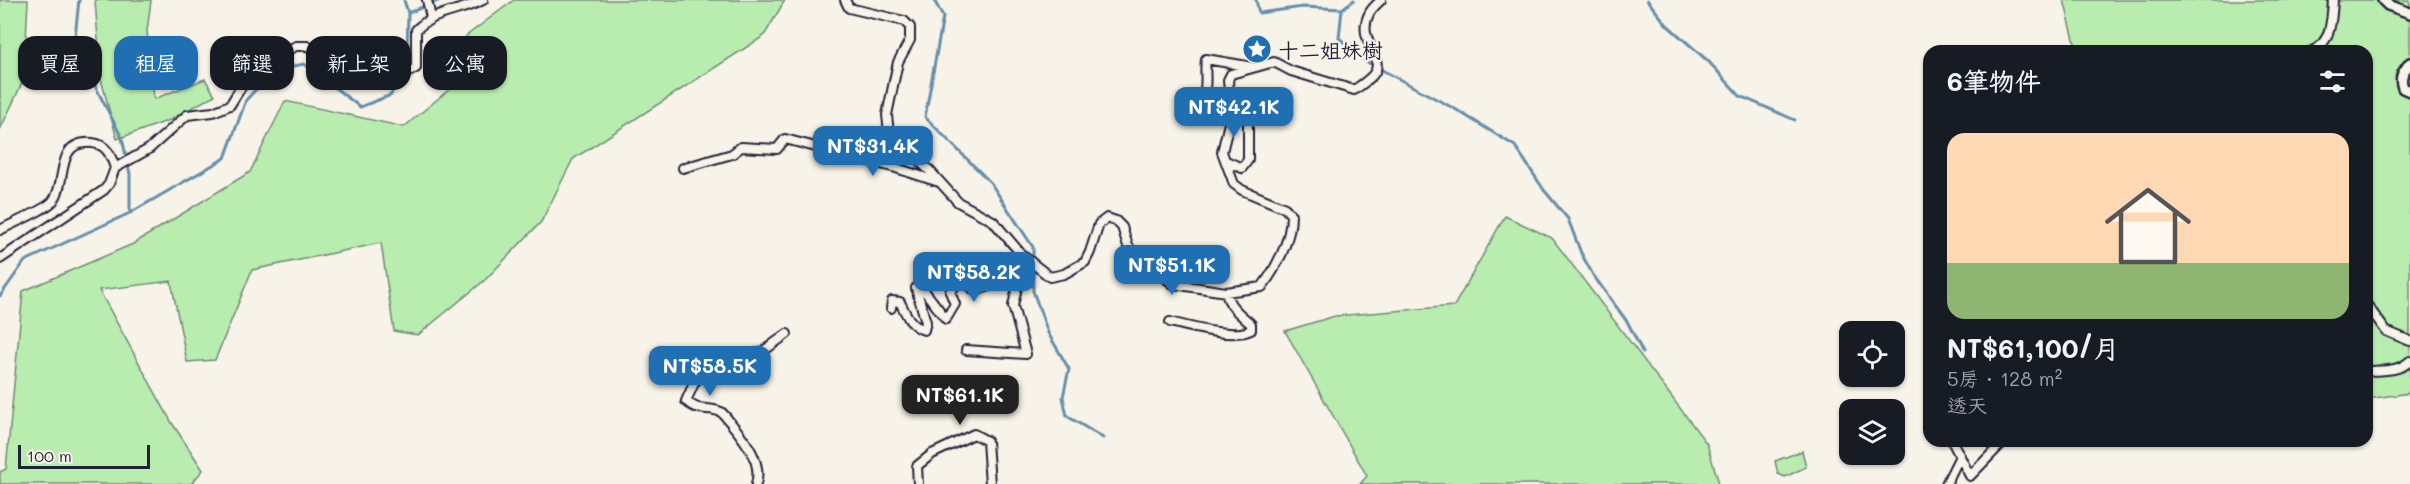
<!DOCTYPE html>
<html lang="zh-TW">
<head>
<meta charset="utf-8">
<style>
	:root { --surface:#171b24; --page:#20242c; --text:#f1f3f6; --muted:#9ea1a6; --line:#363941; --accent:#1f6fb2 }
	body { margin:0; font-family:Mali,"LXGW WenKai TC",sans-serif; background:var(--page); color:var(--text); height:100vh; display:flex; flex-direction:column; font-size:22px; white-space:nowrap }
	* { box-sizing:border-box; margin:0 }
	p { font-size:20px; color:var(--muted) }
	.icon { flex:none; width:33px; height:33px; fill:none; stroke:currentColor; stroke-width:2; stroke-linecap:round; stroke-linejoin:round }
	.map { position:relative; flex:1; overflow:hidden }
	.panel { position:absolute; left:1923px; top:45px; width:450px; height:402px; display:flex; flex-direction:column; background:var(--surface); border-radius:18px; box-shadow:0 2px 4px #0004 }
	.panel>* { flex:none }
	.top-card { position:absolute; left:18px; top:36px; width:570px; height:54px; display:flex; gap:12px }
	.fabs { position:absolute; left:1839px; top:321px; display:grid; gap:12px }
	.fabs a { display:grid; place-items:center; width:66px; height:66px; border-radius:12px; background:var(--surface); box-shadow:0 2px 4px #0004; font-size:30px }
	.scale { position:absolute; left:18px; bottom:15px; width:132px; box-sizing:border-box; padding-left:6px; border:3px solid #22223b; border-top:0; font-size:16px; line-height:21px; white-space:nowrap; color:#22223b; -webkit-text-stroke:4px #f7f3e8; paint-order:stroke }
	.price { position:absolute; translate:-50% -51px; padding:0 14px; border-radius:12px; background:var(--accent); color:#fff; font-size:20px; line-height:39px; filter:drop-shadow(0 2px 3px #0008) }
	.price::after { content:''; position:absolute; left:50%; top:36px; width:18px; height:14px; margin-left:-9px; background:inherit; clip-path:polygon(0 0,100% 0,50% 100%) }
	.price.on { background:#222; color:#fff }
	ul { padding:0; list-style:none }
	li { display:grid; align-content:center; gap:12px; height:318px; padding:0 24px }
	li+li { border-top:2px solid var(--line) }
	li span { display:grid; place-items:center; height:186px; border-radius:18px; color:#555 }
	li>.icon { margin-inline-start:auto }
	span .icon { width:108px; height:108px; fill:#fffc; stroke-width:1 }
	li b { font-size:26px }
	h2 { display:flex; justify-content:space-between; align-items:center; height:72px; padding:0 24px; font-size:26px }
	.chip { padding:0 21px; border-radius:18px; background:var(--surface); box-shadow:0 2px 4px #0004; font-size:21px; line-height:54px }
	.chip.on { background:var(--accent); color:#fff }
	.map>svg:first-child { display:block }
	.green { fill:#b9edaf; stroke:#6e8875; stroke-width:1.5 }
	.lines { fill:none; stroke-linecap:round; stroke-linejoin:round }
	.stream { stroke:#658ea9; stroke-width:3 }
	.minor-casing { stroke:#22223b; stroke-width:12 }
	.tertiary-casing { stroke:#22223b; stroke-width:14 }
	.minor { stroke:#f7f3e8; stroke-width:8 }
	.tertiary { stroke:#f7f3e8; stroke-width:9 }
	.labels { text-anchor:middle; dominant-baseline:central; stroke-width:4.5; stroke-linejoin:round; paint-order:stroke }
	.poi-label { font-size:21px; fill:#22223b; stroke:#f7f3e8; text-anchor:start }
</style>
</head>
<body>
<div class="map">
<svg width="2410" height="484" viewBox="0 0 2410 484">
	<rect width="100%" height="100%" fill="#f7f3e8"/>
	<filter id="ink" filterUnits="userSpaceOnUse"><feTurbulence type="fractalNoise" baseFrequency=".0167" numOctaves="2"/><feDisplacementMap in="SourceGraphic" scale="12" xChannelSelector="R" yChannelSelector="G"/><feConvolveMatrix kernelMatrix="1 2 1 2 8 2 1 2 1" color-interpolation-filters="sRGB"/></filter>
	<g filter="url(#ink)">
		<!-- green -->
		<path class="green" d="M0,0H28L24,79L0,130Z
			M95,0H151L147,31L154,99L205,79L215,95L170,120L117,139L101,79Z
			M514,0H785L764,36L573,159L541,222L485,280L418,335L394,331L381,243L252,270L215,360L187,362L171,281L99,290L172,423L203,470L191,484H0V472L6,469L23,291L133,244L250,172L285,101L404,127L470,72L466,36Z
			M2064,0H2410V393L2367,399V51H2077Z
			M1505,216L1552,238L1707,444L1718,480L1717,484H1360L1367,476L1285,331L1335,316L1454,306Z
			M1802,451L1806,467L1785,477L1778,474L1775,461Z"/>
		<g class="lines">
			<!-- stream -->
			<path class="stream" d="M79,0L75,37L91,78L122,138L130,174V213
				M404,0L408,13
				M934,0L943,17L925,117L990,182L1033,247V291L1048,333L1069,369L1063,397L1067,416L1103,438
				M1256,0L1259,13L1303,7L1342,9L1339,38L1367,62L1455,109L1515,146L1544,190L1568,219L1581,253L1593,275L1628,323L1643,353
				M1647,0L1667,25L1709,62L1740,96L1795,120
				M1342,9L1354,0
				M0,296L25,261L130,213L225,158L246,100L274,70L304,64L360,107L391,95L407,54L408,13L440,0"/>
			<!-- minor casing -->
			<g class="minor-casing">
				<path id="minor" d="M427,0L431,18
					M845,0L849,8L904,21L910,27V40L898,62L887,115L889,133L930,171L958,202L993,221L1022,255L1050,277L1064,274L1085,262L1090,252L1099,224L1107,218L1116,221L1122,227L1128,246L1133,252L1173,284L1226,292L1262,287C1277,267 1291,240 1291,215L1285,208L1242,190L1234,184L1222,152L1231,115L1228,80L1231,74L1274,62L1291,71L1354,90C1361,85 1371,79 1375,72C1384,56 1356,39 1369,14C1371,9 1377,4 1381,0
					M2312,51C2331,44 2332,18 2333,0
					M1184,105L1203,97C1208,86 1204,71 1206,59L1253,67
					M1226,161L1242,168L1248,160V122
					M115,168L149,149L187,115L213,112L230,105L253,68L296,46H307L362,74H405L416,68V30C434,11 461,12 483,0
					M683,168L732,154L741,147L777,149L785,139L896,168L939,182
					M0,230C11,224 47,209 53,201C68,182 54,140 92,143C107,144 111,156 115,168L109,184L104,190L0,259
					M1011,260L1018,265H1034
					M2367,305L2386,331L2410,341
					M891,308L892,301L900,302C906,314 910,326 924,330L926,322L916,288L923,289L946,319L955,304L950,292L965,274V281L975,291L1012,278H1019L1013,306L1026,354L966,350
					M1170,322C1190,327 1233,339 1251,330V324C1241,315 1228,306 1226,292
					M2367,371C2382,370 2398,372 2410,361
					M1952,441L1970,476L2004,441
					M756,484C763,461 744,439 730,422C727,419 724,414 721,412C708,406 699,413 686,401L695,381L715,365L730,359L762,352L787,334
					M918,484L917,466L932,454L974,434L987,441L990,484
					M1946,484L1960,456"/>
			</g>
			<!-- tertiary casing -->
			<g class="tertiary-casing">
				<path id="tertiary" d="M2383,0L2388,5L2410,13
					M2410,63C2403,72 2399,77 2403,88L2410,91"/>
			</g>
			<!-- minor -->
			<use href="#minor" class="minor"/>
			<!-- tertiary -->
			<use href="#tertiary" class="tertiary"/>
		</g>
	</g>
	<!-- icons -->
	<defs>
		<g id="sight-disc" transform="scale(1.5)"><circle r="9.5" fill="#1f6fb2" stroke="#f7f3e8"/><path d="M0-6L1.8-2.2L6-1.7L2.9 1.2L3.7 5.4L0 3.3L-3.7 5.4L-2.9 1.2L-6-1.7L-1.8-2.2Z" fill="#fff"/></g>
	</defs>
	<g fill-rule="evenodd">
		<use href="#sight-disc" x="1257" y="49"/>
	</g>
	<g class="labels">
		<!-- poi labels -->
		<g class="poi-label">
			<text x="1278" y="49">十二姐妹樹</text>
		</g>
	</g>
</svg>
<div class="fabs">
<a><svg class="icon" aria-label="locate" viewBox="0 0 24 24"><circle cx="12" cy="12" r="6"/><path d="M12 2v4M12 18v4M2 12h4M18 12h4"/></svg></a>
<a><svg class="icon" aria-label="layers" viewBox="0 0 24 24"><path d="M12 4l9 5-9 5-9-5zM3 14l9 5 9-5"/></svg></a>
</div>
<div class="scale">100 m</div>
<b class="price" style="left:1234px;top:138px">NT$42.1K</b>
<b class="price" style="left:873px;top:177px">NT$31.4K</b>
<b class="price" style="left:1172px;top:296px">NT$51.1K</b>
<b class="price" style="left:974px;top:303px">NT$58.2K</b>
<b class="price" style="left:710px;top:397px">NT$58.5K</b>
<b class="price on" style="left:960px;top:426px">NT$61.1K</b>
<div class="top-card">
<a class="chip">買屋</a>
<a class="chip on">租屋</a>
<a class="chip">篩選</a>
<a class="chip">新上架</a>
<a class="chip">公寓</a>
</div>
<section class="panel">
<h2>6筆物件<svg class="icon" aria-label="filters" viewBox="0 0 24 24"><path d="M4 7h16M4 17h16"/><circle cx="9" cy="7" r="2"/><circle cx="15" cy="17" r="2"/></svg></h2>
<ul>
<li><span style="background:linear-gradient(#ffd9b3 70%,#8fb573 0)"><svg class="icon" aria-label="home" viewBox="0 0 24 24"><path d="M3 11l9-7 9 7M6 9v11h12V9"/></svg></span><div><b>NT$61,100/月</b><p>5房 · 128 m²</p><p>透天</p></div></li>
</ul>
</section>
</div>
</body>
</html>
